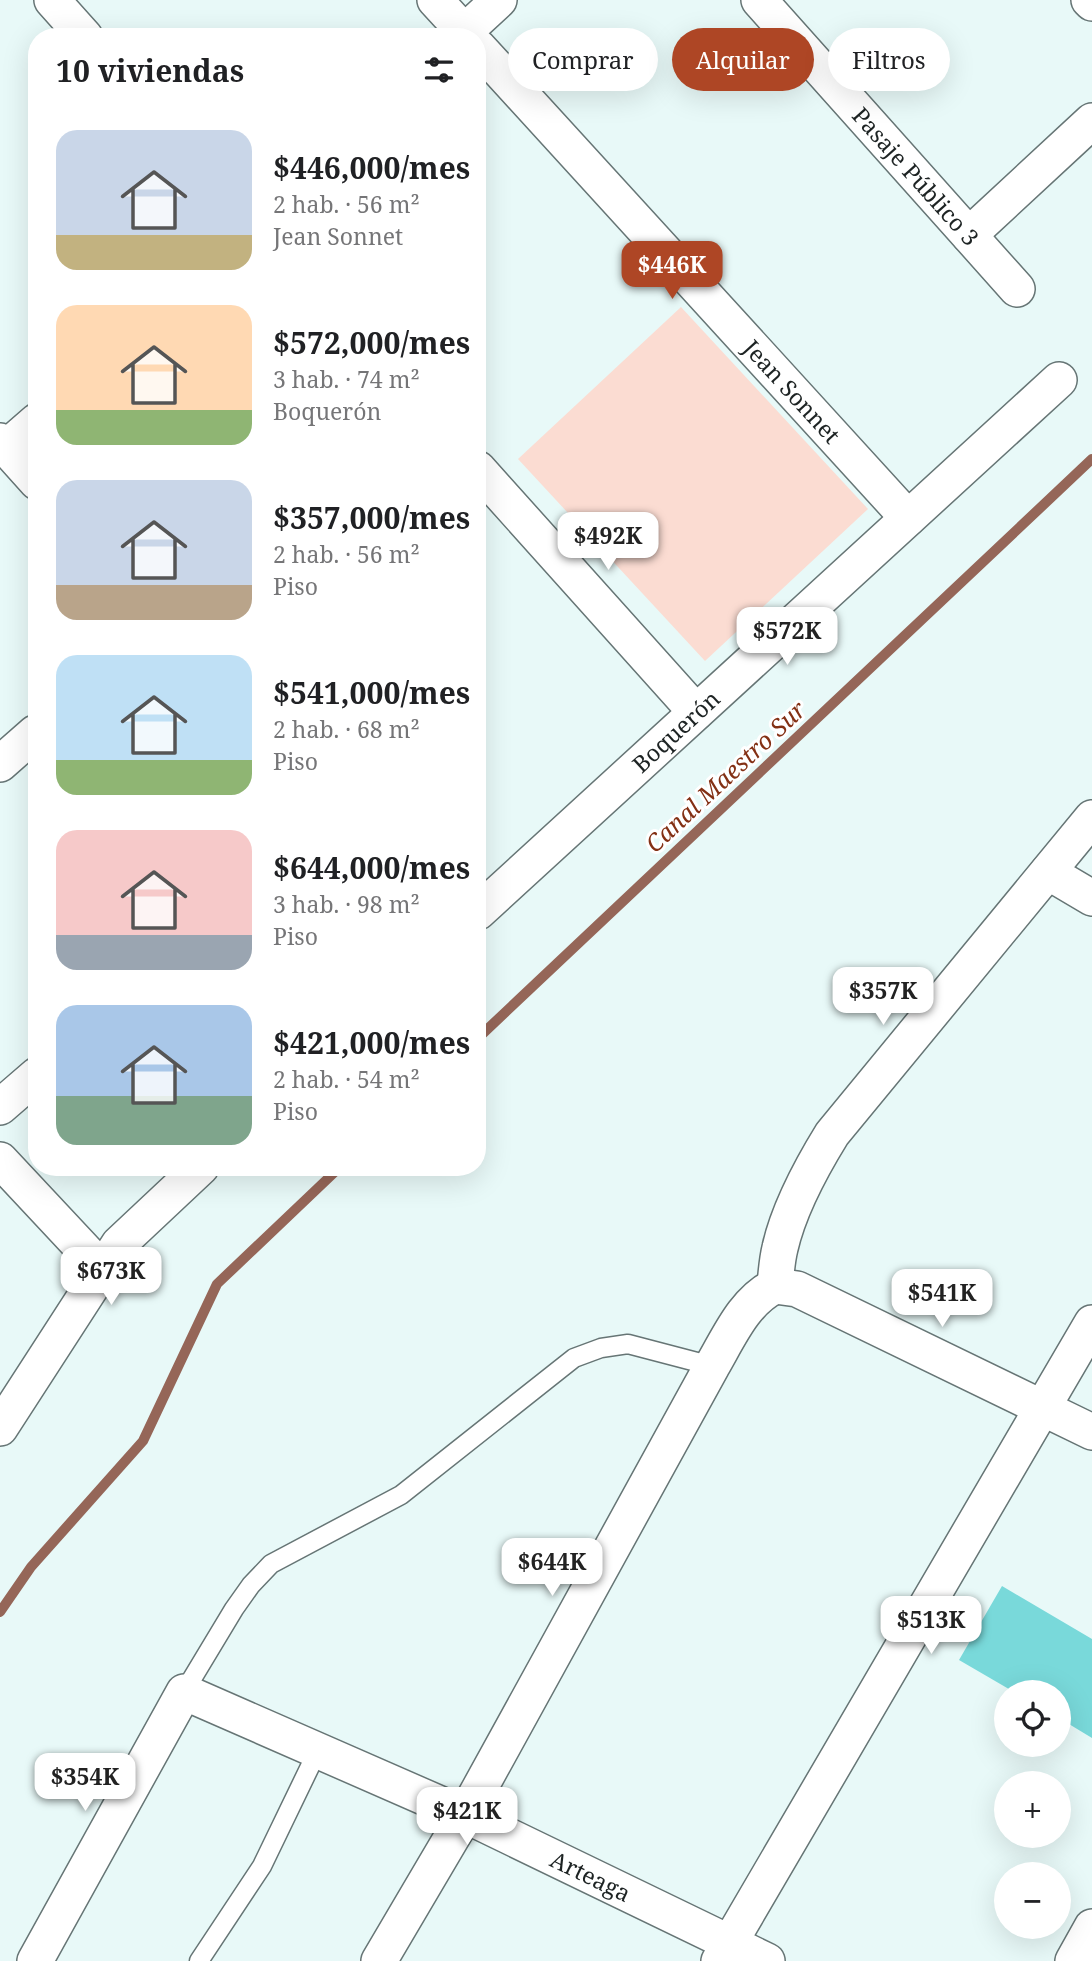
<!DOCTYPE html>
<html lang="es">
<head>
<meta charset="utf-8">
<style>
	:root { --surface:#fff; --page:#f2f2f2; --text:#202124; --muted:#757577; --accent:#ae4625 }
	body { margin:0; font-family:"Noto Serif",serif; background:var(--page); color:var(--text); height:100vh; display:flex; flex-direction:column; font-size:26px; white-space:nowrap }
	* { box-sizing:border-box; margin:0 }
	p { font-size:23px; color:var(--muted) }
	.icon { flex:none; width:38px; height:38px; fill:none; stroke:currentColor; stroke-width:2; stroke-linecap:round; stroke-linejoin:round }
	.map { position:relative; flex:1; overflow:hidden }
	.drawer { position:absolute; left:28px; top:28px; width:458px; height:1148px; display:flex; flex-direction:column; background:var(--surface); border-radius:28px; box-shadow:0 7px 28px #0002 }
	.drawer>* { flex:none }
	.banner { position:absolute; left:508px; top:28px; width:480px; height:63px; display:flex; gap:14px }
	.fabs { position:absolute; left:994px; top:1680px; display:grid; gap:14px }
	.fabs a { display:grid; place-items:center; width:77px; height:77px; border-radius:50%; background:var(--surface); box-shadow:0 7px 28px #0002; font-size:35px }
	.price { position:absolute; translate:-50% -60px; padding:0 16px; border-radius:14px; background:#fff; color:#222; font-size:23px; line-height:46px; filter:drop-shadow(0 2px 4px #0008) }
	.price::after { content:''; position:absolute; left:50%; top:42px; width:21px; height:16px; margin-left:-10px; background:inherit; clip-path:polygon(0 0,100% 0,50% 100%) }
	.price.current { background:var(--accent); color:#fff }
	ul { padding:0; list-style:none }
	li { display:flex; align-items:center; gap:21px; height:175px; padding:0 28px }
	li span { display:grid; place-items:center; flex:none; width:196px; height:140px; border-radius:21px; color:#555 }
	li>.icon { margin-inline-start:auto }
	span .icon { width:84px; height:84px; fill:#fffc; stroke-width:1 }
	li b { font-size:30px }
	h2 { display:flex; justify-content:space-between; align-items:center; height:84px; padding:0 28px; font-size:30px }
	.chip { padding:0 24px; border-radius:32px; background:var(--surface); box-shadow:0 7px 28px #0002; font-size:24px; line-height:63px }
	.chip.current { background:var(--accent); color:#fff }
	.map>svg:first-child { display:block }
	.green { fill:#fbdcd2 }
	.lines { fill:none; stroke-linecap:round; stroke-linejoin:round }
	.stream { stroke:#956658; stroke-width:10 }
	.building { fill:#79d9da }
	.lane-casing { stroke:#667575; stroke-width:21 }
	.street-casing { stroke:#667575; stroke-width:38 }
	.lane { stroke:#fff; stroke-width:18 }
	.street { stroke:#fff; stroke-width:35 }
	.labels { text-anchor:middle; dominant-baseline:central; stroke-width:6; stroke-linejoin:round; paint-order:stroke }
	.street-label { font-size:23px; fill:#1d2323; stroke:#fff }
	.water-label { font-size:24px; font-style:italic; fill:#833014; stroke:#fff }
</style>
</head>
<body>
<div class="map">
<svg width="1092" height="1961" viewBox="0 0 1092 1961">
	<rect width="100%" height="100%" fill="#e8f9f8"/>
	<!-- green -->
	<path class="green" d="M681,307L868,509L705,661L518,459Z"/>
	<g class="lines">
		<!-- stream -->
		<path class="stream" d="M478,1038L1092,459
			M0,1612L31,1567L143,1441L217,1284L340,1167"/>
	</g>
	<!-- building -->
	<path class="building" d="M1002,1586L1092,1639V1738L1059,1718V1692H1014L959,1660Z"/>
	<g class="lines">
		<!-- lane casing -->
		<g class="lane-casing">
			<path id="lane" d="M184,1692L234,1609L251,1585L271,1564L401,1495L574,1358L601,1348L628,1344L712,1366
				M199,1961L262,1866L318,1750"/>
		</g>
		<!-- street casing -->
		<g class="street-casing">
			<g id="street">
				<path d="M52,0L85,37"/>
				<path d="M435,0L469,37"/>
				<path id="s1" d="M759,0L1017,289"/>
				<path d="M1089,0L1092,3"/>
				<path d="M459,37L499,0"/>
				<path id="s2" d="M478,47L908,518"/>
				<path d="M969,235L1092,121"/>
				<path d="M0,441L37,482"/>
				<path d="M6,448L37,421"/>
				<path d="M478,469L696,712"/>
				<path d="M0,764L35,733"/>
				<path d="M1048,872L1092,898"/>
				<path id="s3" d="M478,912L1059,380"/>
				<path d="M0,1107L37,1075"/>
				<path d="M0,1160L102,1269"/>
				<path d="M775,1286C776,1273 777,1260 780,1248C789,1208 811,1168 832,1134L1092,818"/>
				<path d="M775,1286L797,1289L1092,1432"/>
				<path d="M0,1428L119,1244L201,1167"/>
				<path id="s4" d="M35,1961L184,1692L465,1815L767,1961"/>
				<path d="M379,1961L465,1815L712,1366C729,1337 744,1301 775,1286"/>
				<path d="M719,1961L1092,1323"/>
				<path d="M1073,1961L1092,1927"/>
			</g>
		</g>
		<!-- lane -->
		<use href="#lane" class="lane"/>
		<!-- street -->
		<use href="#street" class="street"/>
	</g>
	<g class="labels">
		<!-- street labels -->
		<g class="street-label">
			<text stroke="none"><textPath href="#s1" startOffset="236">Pasaje Público 3</textPath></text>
			<text stroke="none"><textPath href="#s2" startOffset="466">Jean Sonnet</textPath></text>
			<text stroke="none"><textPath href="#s3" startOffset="268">Boquerón</textPath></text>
			<text stroke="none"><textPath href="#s4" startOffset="754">Arteaga</textPath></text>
		</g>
		<!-- water labels -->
		<g class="water-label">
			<text transform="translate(725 776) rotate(-43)">Canal Maestro Sur</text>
		</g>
	</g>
</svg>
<div class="fabs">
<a><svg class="icon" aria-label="locate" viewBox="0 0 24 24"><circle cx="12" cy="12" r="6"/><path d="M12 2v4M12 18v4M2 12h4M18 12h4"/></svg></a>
<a>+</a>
<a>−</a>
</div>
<b class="price current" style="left:672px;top:301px">$446K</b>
<b class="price" style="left:608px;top:572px">$492K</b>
<b class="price" style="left:787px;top:667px">$572K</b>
<b class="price" style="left:883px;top:1027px">$357K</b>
<b class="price" style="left:111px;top:1307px">$673K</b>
<b class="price" style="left:942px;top:1329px">$541K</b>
<b class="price" style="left:552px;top:1598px">$644K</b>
<b class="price" style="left:931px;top:1656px">$513K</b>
<b class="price" style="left:85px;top:1813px">$354K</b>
<b class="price" style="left:467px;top:1847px">$421K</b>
<div class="banner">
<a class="chip">Comprar</a>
<a class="chip current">Alquilar</a>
<a class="chip">Filtros</a>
</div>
<section class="drawer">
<h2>10 viviendas<svg class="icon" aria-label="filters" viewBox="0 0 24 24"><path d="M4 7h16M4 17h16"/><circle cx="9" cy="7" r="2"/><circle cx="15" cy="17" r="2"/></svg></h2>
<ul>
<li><span style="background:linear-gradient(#c9d6e8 75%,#c2b280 0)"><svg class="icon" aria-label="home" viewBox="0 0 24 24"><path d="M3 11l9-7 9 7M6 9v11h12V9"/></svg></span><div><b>$446,000/mes</b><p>2 hab. · 56 m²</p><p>Jean Sonnet</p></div></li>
<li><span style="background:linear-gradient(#ffd9b3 75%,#8fb573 0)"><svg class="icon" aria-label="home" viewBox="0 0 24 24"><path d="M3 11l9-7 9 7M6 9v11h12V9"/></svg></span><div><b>$572,000/mes</b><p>3 hab. · 74 m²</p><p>Boquerón</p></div></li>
<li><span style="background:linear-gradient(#c9d6e8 75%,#b9a48a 0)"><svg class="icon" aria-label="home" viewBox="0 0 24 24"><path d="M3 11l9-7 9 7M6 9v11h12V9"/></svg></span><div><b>$357,000/mes</b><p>2 hab. · 56 m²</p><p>Piso</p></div></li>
<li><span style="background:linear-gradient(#bfe0f5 75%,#8fb573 0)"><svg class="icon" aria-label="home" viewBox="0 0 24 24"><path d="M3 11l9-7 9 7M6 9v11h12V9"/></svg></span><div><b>$541,000/mes</b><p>2 hab. · 68 m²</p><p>Piso</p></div></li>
<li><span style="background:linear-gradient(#f6c9c9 75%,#9aa5b1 0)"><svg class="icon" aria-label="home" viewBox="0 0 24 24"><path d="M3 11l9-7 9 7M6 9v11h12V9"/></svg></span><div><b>$644,000/mes</b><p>3 hab. · 98 m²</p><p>Piso</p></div></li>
<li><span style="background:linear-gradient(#a9c7e8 65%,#7fa58c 0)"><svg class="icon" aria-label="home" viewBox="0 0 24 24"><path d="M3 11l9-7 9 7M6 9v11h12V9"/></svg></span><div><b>$421,000/mes</b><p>2 hab. · 54 m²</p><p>Piso</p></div></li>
</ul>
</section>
</div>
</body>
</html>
